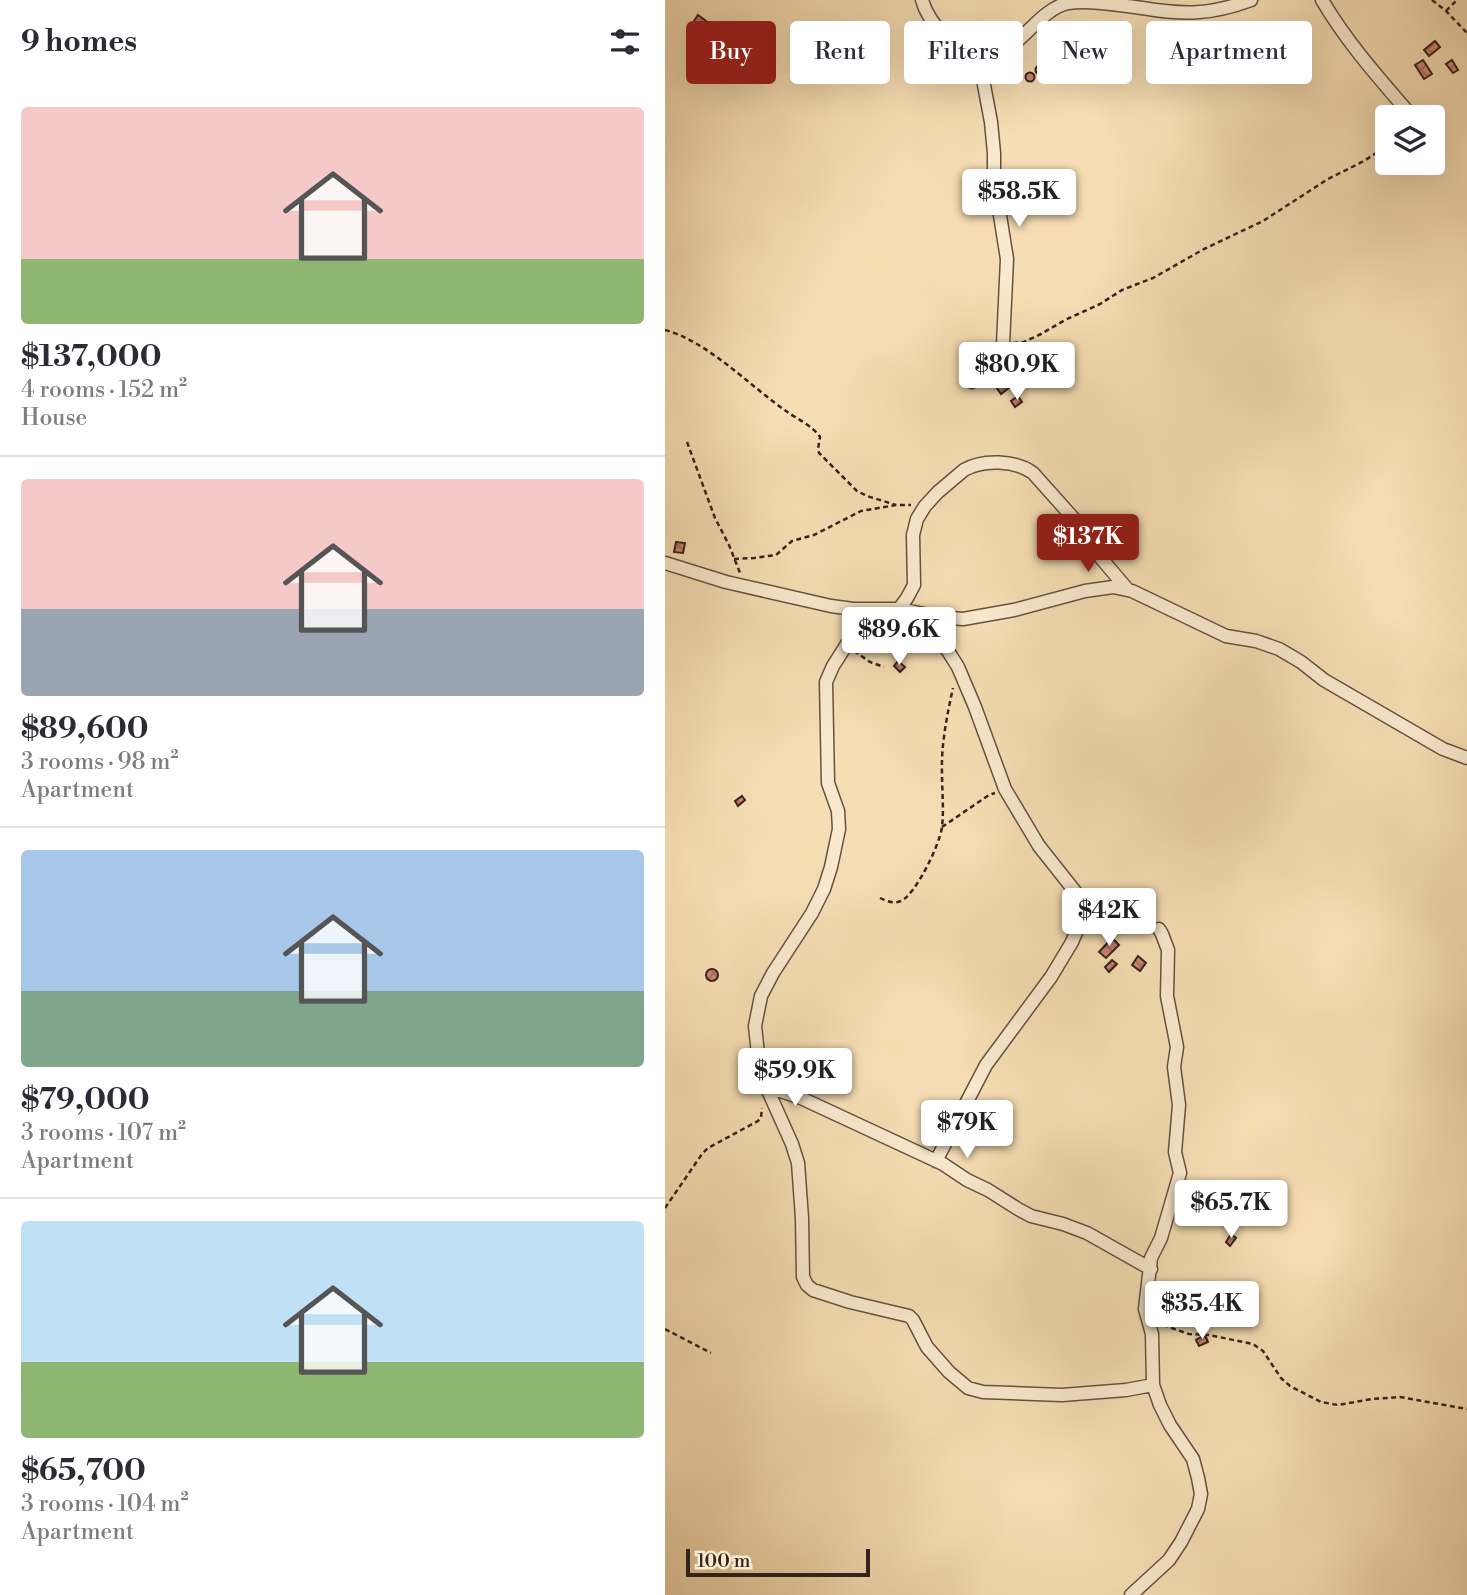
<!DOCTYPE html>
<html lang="en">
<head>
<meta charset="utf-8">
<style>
	:root { --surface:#fff; --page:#f7f7f7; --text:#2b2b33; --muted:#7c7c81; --line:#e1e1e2; --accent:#8f2418 }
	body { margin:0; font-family:"Libre Bodoni",serif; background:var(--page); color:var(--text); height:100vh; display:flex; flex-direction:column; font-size:26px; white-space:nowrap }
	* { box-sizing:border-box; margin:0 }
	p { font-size:23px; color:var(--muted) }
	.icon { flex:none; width:38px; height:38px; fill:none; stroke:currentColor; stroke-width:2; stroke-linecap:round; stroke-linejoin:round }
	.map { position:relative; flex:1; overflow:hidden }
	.drawer { display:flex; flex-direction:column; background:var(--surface); width:665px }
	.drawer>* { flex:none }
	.top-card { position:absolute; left:21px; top:21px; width:665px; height:63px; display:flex; gap:14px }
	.fabs { position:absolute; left:710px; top:105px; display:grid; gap:14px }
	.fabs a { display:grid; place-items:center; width:70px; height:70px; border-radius:7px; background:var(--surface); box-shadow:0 7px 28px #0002; font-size:35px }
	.scale { position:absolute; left:21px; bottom:18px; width:184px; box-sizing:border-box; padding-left:7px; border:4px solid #33241b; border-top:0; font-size:19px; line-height:24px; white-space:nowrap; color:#33241b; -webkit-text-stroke:5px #f9e9ce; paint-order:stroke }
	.price { position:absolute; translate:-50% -60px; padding:0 16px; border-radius:7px; background:#fff; color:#222; font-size:23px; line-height:46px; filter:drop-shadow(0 2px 4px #0008) }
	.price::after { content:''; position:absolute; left:50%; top:42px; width:21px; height:16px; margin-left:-10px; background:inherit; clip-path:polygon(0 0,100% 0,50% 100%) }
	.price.active { background:var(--accent); color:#fff }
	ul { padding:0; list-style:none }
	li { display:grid; align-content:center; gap:14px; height:371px; padding:0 21px }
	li+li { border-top:2px solid var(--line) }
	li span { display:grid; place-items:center; height:217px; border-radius:7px; color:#555 }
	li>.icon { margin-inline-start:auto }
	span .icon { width:126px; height:126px; fill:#fffc; stroke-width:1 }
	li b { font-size:30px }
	h2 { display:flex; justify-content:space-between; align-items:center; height:84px; padding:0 21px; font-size:30px }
	.pill { padding:0 24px; border-radius:7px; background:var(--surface); box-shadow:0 7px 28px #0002; font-size:24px; line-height:63px }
	.pill.active { background:var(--accent); color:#fff }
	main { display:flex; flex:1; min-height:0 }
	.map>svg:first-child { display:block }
	.building { fill:url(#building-cross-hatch); stroke:#33241b; stroke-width:2 }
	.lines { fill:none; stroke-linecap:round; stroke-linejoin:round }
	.street-casing { stroke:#645241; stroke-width:15 }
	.path { stroke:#33241b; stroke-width:2.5; stroke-dasharray:5 3.5; stroke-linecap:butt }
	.street { stroke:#f9e9ce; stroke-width:12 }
</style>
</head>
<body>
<main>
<section class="drawer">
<h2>9 homes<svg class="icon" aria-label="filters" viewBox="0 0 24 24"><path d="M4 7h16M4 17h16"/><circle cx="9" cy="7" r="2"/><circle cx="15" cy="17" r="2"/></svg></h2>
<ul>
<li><span style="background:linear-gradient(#f6c9c9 70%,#8fb573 0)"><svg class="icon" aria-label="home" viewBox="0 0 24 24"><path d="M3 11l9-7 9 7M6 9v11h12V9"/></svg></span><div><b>$137,000</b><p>4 rooms · 152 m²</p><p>House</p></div></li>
<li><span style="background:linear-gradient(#f6c9c9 60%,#9aa5b1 0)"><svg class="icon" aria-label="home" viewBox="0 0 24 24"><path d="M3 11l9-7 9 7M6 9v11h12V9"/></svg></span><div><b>$89,600</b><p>3 rooms · 98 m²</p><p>Apartment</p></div></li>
<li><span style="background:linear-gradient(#a9c7e8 65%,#7fa58c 0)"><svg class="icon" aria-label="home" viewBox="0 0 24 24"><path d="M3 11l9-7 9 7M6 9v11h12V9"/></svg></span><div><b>$79,000</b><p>3 rooms · 107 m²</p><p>Apartment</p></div></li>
<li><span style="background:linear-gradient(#bfe0f5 65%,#8fb573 0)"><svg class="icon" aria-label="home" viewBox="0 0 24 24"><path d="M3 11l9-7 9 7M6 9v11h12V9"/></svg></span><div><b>$65,700</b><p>3 rooms · 104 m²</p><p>Apartment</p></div></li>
</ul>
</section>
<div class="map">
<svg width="802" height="1595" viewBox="0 0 802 1595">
	<defs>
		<pattern id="building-cross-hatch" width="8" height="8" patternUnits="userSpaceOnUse" patternTransform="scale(1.75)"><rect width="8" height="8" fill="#d28376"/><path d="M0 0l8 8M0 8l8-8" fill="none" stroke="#ab6b60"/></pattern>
	</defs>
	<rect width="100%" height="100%" fill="#f6ddb3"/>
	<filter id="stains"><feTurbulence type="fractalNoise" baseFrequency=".00286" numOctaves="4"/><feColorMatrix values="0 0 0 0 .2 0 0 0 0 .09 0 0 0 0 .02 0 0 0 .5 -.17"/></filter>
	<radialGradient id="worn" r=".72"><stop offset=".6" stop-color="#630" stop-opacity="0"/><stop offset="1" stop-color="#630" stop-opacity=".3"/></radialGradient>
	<!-- building -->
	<path class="building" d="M33,15L41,21L36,27L29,21Z
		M32,31L39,39L32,44L26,36Z
		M770,41L775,47L764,56L759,50Z
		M758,60L767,74L759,79L750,65Z
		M787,60L793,70L788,73L781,64Z
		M370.5 70a4.5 4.5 0 1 1 9 0a4.5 4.5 0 1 1-9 0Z
		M360.5 77a4.5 4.5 0 1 1 9 0a4.5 4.5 0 1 1-9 0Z
		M342,373L349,384L336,394L328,383Z
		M353,396L357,402L350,407L346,401Z
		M11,542L20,543L18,553L9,552Z
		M233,661L240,667L235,672L229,666Z
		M77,796L80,800L73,806L70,801Z
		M447,938L454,945L441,958L434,952Z
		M473,956L481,963L475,971L467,965Z
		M447,960L452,964L444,972L440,967Z
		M41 975a6 6 0 1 1 12 0a6 6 0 1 1-12 0Z
		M566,1234L571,1238L565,1246L561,1242Z
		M540,1335L543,1342L534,1346L531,1340Z"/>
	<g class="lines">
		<!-- street casing -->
		<g class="street-casing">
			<path id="street" d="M257,0C263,22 291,54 315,57C350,61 369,11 403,3C426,0 453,5 477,8C519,15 545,15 586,0
				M657,0C681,41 713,77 744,113L745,117
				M307,382C316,368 331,359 338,344L342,259L329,178V153L326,122L319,85L318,58
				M0,563L61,582L166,606L188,609H234L274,617L298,619L349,610L420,591L448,587L467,591L561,636L591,641L614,649L636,662L659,680L778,749L802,758
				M463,590L430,551L418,529L368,473C350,460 318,459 299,470L273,492L260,506L252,519L248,535L249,585L242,598L234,609L211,622L182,644L168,666L161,682L163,783L173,811L174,829L166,867L159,889L147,913L108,973L96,996L90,1026L93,1054L101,1086L127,1144L133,1163L137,1218L138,1277L142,1285L148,1290L185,1302L244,1316L248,1320L262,1347L284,1372L303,1388L318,1392L397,1395L461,1390L488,1385
				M241,614L262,627L283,651L293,667L310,707L340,789L374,846L412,894L418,908L416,921L407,942L386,977L321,1065L271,1161
				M101,1086L136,1098L278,1164L302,1180L323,1190L353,1209L366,1216L398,1224L422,1233L486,1269
				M466,1595L504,1560L516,1542L533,1509L536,1494L533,1478L528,1459L505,1425L495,1405L488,1385L487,1334L480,1309L486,1258L496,1238L515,1173L510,1152L514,1105L509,1067L512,1047L502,996L503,950L497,934L494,929"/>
		</g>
		<!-- path -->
		<path class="path" d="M767,0L781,11L802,33
			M781,11L792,0
			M0,330C42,341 85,386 121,411C132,419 148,426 155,437L153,449L154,453L192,491L202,496L231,505
			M348,343L359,342L376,334L400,320L435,304L457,290L488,278L539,249L598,221L663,179L699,161L717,149L723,140
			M22,442L50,518L64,545L75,573
			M69,559L89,558L111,555L127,541L149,535L196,511L231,505H246
			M189,651L205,662L219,667
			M277,827L324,795L330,793
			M215,898C221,901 229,904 236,901C251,894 275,844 277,827C279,809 277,791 277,773C276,745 282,715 288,688
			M0,1208L37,1154L43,1148L93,1121L96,1117L97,1108
			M498,1325L524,1334L544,1335L588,1344L598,1351L616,1378L625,1386L656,1402L673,1405L707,1399L735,1397L802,1409
			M0,1329L46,1353"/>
		<!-- street -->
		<use href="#street" class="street"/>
	</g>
	<rect width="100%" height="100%" filter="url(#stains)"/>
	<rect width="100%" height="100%" fill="url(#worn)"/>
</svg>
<div class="fabs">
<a><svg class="icon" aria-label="layers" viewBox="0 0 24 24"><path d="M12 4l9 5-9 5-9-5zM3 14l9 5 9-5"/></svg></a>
</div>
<div class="scale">100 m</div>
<b class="price" style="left:354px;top:229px">$58.5K</b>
<b class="price" style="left:352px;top:402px">$80.9K</b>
<b class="price active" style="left:423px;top:574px">$137K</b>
<b class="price" style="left:234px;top:667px">$89.6K</b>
<b class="price" style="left:444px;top:948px">$42K</b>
<b class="price" style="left:130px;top:1108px">$59.9K</b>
<b class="price" style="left:302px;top:1160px">$79K</b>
<b class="price" style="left:566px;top:1240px">$65.7K</b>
<b class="price" style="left:537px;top:1341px">$35.4K</b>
<div class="top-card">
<a class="pill active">Buy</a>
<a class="pill">Rent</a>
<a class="pill">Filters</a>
<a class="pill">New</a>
<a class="pill">Apartment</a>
</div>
</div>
</main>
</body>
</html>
